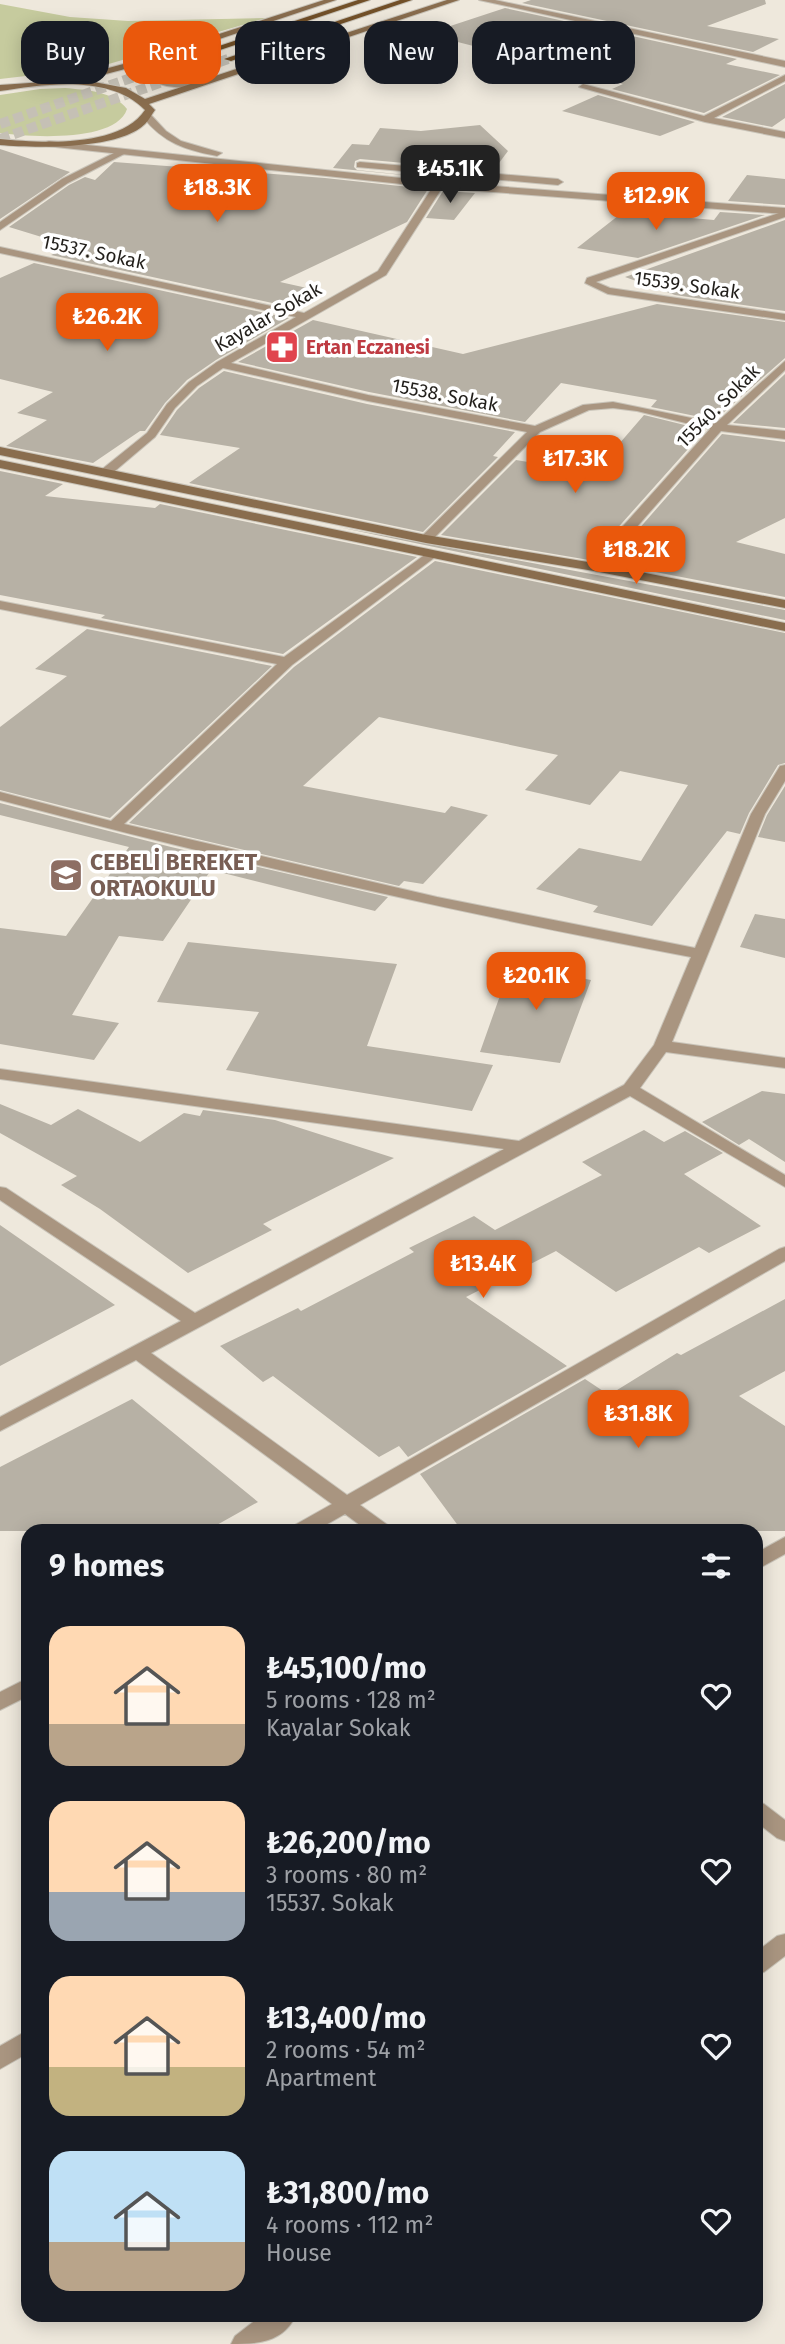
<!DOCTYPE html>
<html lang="en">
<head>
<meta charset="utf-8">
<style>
	:root { --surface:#171b24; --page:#242831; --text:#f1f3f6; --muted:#9ea1a6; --accent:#ea580c }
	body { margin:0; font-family:"Fira Sans",sans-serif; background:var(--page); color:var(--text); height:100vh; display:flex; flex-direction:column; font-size:26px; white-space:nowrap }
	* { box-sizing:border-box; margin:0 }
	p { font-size:23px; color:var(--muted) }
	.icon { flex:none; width:38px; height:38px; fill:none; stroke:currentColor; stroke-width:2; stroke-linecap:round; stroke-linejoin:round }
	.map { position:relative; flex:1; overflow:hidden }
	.side { position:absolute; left:21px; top:1524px; width:742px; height:798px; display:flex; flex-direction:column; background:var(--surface); border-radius:21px; box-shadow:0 4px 18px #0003 }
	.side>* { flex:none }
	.top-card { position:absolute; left:21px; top:21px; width:744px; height:63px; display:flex; gap:14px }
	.price { position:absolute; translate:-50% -60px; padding:0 16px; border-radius:14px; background:var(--accent); color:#fff; font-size:23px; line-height:46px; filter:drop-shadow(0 2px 4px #0008) }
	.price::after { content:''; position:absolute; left:50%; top:42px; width:21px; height:16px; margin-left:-10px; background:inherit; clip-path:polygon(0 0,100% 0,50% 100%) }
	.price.active { background:#222; color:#fff }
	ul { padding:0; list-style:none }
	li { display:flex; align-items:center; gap:21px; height:175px; padding:0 28px }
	li span { display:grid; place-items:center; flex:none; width:196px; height:140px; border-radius:21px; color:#555 }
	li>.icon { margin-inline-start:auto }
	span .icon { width:84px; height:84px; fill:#fffc; stroke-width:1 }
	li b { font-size:30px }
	h2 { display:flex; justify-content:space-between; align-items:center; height:84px; padding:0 28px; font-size:30px }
	.chip { padding:0 24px; border-radius:21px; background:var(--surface); box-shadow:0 4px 18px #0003; font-size:24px; line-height:63px }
	.chip.active { background:var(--accent); color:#fff }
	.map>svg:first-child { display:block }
	.green { fill:#c6cb9e }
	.building { fill:#b7b1a5 }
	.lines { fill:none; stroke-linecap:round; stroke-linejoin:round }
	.primary-tunnel { stroke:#c5c0b5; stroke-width:10; stroke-dasharray:10 4.5; stroke-linecap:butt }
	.minor-casing { stroke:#c9c4b9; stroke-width:2 }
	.tertiary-casing { stroke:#c9c4b9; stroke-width:2 }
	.secondary-casing { stroke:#c9c4b9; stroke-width:2 }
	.primary-casing { stroke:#c9c4b9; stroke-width:2 }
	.minor { fill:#a99580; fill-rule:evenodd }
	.tertiary { fill:#a99580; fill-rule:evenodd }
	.secondary { fill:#896d4e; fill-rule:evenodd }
	.primary { fill:#725028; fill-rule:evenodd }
	.labels { text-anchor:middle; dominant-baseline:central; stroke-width:7; stroke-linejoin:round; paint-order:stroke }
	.far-street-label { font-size:19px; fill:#221f1b; stroke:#fff }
	.far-health-label { font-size:19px; font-weight:bold; fill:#be3a42; stroke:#fff; text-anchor:start }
	.education-label { font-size:23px; font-weight:bold; fill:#785e54; stroke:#fff; text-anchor:start }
</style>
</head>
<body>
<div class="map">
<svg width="785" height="2344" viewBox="0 0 785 2344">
	<rect width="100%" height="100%" fill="#eee8dc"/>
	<!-- green -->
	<path class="green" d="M0,4L70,17L128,21L266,18L95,68L0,79Z
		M65,88C86,90 113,91 127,109C116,143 28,137 0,133V95L40,89Z"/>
	<!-- building -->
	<path class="building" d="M531,0H765L766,4L707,26L779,39L753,52L522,3Z
		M505,8L737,59L726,64L780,75L704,113L612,89L623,84L426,34Z
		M785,84V118L772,127L722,117Z
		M598,95L695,122L660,136L562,111Z
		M480,125L508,151L493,171L360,159L355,161L354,167L357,170L483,183L333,168L352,144L369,145L380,128L421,131Z
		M0,149L70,172L0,219Z
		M114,162L325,178L428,189L407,222L280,282L307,288L277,304L51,255L71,246L9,227L69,185L85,177L95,180Z
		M747,175L785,179V205L728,201Z
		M443,191L475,193L454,220L426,218Z
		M623,212L714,220L720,212L765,215L638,258L577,248Z
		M785,220V311L675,295L625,277Z
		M34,263L289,318L216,360L187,380L165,403L145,431H140L93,463L6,446L47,420L17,413L53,392L0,379V278Z
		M657,304L785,322V358L715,420L651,407L657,400L561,383L525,422L369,392L238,362L313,320L463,354Z
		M224,371L367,404L515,432L493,456L498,457L423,532L189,483L240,448L160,435L177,410L199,388Z
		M785,374V428L733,423Z
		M644,415L705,430L589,560L441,535L516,460L594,473Z
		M722,434L785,442V518L736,542L785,554V597L609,563Z
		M0,471L63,484L45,496L155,508L160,504L417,557L283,654L101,618L105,615L0,595Z
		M338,527L785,610V620Z
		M435,561L785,633V763L778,765L749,813L740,834L727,831L652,926L593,912L598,906L536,889L579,848L641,861L688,785L620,771L590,805L525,790L558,755L379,717L303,786L445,813L451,806L488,815L423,884L404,881L399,886L129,823L294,667Z
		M87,629L272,666L110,818L0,790V727L67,676L35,669Z
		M785,786V842L758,837L767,815Z
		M0,803L171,847L388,897L375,911L211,870L163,941L119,936L72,1015L119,1023L94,1060L0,1044V928L66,936L129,847L0,815Z
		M755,914L785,919V958L740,947Z
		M188,942L397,964L367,1046L493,1065L472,1111L226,1070L259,1012L157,1002Z
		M513,959L567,965L564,975L591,980L560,1063L480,1052Z
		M762,1091L785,1094V1162L749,1139L739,1145L702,1122Z
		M0,1104L51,1125L78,1109L140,1142L184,1113L200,1116L203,1110L275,1120L394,1158L263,1224L272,1230L188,1273L100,1209L61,1185L77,1176L0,1133Z
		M644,1130L664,1142L685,1131L723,1153L684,1174L761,1226L709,1253L699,1247L616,1292L556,1251L466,1297L567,1366L408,1457L399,1446L379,1457L273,1376L263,1382L220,1346L298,1308L301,1311L414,1252L409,1248L474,1216L495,1230L602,1175L582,1162Z
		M0,1225L115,1305L0,1366Z
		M785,1299V1371L739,1396L785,1426V1531H462L420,1474L585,1379L609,1395L677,1353L681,1355Z
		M132,1399L258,1502L206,1531H0V1467Z"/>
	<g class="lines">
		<!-- primary-tunnel -->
		<path class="primary-tunnel" d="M0,124L202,53
			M0,139L228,59"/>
		<!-- minor casing -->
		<g class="minor-casing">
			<path id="minor" d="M479,0H495L785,61V67Z
				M785,75V81L714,118L785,132V138L705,122L579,87L583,84L704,116Z
				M118,151L126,153L68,183L0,230V222L62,179Z
				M439,182L444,185L386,275L231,363L368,395L535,426L583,405L613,402L716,423L785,361V370L727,425L785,431V439L721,431L599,570H589V564L710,429L637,411L613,408L589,410L540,432L430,542H422V536L527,432L368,401L223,368L197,386L175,408L155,437L109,476H101V470L147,433L167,404L189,382L217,362L296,317L0,253V247L304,313L378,271L434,185Z
				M785,211V217L596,282L610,288L785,314V320L608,294L585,283L587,278Z
				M430,551L434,552V558L292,665L124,824L437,897L695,948L751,814L780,766L785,765V781L765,814L672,1042L785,1058V1068L666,1052L640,1088L785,1175V1187L630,1096L151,1353L347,1495L779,1249L785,1247V1261L360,1505L389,1526L392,1531H368L345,1514L315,1531H290L293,1526L332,1504L136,1360L0,1431V1417L181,1321L0,1200V1187L6,1188L195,1313L504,1149L0,1079V1069L519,1141L624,1085L654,1045L691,957C458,913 228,861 0,800V792L111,821L277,664L0,609V601L284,657Z
				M785,1537V1554L756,1570V1553Z
				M28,1678V1696L0,1710V1692Z
				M756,1801L764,1804L785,1820V1841L777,1838L756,1822Z
				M785,1934V1956L764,1972L756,1974V1952L777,1936Z
				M28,2030V2053L0,2069V2046Z
				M262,2315H296C283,2343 257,2344 231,2344L235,2336Z"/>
		</g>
		<!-- tertiary casing -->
		<g class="tertiary-casing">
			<path id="tertiary" d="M142,59H148L151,75C171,85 195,74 210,82C193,92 158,88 143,76Z
				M145,115H151L166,131L181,141L222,153L217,156C186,150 163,143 143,117Z
				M49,141L439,182L785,208V214L439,188L46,146V142Z
				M360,162L558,179L563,182L558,185L357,167V163Z"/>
		</g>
		<!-- secondary casing -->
		<g class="secondary-casing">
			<path id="secondary" d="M324,0H336L148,63L83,80L126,88L145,99L447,0H459L149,104L155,110C152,114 149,120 145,124C119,150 35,148 0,145V139C41,143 120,148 145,110C110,74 45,84 0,91V85L74,80L75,77L142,59Z
				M0,447L426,535L594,563L785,600V608L594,571L426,543L0,455Z
				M0,460L785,623V631L0,468Z"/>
		</g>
		<!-- primary casing -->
		<g class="primary-casing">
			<path id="primary" d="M358,0H370L205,55L198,53Z
				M400,0H412L231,61L224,59Z"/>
		</g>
		<!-- minor -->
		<use href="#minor" class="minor"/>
		<!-- tertiary -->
		<use href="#tertiary" class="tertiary"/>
		<!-- secondary -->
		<use href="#secondary" class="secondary"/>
		<!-- primary -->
		<use href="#primary" class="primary"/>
	</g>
	<!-- icons -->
	<defs>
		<g id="pharmacy-square" transform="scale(1.75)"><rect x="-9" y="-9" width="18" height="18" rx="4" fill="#e0444e" stroke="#fff"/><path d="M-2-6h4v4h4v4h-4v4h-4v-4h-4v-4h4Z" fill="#fff"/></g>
		<g id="school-square" transform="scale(1.75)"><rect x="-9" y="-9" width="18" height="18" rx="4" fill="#8d6e63" stroke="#fff"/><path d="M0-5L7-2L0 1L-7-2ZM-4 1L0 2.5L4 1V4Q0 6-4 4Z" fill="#fff"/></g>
	</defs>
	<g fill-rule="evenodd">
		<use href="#pharmacy-square" x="282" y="347"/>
		<use href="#school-square" x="66" y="875"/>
	</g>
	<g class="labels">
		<!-- far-street labels -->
		<g class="far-street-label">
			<text transform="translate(94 252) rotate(12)">15537. Sokak</text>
			<text transform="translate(687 285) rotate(8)">15539. Sokak</text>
			<text transform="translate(268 317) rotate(-30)">Kayalar Sokak</text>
			<text transform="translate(445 395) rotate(11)">15538. Sokak</text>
			<text transform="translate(718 406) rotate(-45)">15540. Sokak</text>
		</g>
		<!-- far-health labels -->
		<g class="far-health-label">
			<text x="306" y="347">Ertan Eczanesi</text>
		</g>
		<!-- education labels -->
		<g class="education-label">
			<text x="90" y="862">CEBELİ BEREKET<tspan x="90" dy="26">ORTAOKULU</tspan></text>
		</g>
	</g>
</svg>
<b class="price active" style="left:450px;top:205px">₺45.1K</b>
<b class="price" style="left:217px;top:224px">₺18.3K</b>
<b class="price" style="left:656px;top:232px">₺12.9K</b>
<b class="price" style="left:107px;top:353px">₺26.2K</b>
<b class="price" style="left:575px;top:495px">₺17.3K</b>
<b class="price" style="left:636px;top:586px">₺18.2K</b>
<b class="price" style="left:536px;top:1012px">₺20.1K</b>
<b class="price" style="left:483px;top:1300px">₺13.4K</b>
<b class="price" style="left:638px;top:1450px">₺31.8K</b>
<div class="top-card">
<a class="chip">Buy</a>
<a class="chip active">Rent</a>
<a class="chip">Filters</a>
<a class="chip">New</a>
<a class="chip">Apartment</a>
</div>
<section class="side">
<h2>9 homes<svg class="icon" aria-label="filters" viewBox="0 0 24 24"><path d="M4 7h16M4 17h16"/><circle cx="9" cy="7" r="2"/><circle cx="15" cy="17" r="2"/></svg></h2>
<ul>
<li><span style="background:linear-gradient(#ffd9b3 70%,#b9a48a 0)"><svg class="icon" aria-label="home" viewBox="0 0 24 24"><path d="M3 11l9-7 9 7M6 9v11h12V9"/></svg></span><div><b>₺45,100/mo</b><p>5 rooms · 128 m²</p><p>Kayalar Sokak</p></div><svg class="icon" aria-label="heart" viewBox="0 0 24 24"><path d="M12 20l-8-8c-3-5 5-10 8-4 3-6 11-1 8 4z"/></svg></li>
<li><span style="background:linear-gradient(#ffd9b3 65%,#9aa5b1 0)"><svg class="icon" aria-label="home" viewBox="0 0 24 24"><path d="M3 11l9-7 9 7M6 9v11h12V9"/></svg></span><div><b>₺26,200/mo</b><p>3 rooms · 80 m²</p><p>15537. Sokak</p></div><svg class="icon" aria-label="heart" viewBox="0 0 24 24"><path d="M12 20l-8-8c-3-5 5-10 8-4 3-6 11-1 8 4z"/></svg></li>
<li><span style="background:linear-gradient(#ffd9b3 65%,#c2b280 0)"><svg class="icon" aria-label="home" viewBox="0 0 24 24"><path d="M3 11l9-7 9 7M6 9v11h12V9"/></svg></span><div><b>₺13,400/mo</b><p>2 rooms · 54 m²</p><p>Apartment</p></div><svg class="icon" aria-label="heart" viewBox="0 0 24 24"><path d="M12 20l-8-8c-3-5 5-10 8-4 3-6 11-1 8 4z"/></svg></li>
<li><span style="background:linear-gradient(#bfe0f5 65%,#b9a48a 0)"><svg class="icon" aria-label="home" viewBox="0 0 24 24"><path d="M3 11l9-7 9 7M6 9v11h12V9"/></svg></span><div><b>₺31,800/mo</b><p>4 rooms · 112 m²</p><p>House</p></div><svg class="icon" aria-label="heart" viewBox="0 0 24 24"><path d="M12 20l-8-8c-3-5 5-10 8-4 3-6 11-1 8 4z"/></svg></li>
</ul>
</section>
</div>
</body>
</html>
